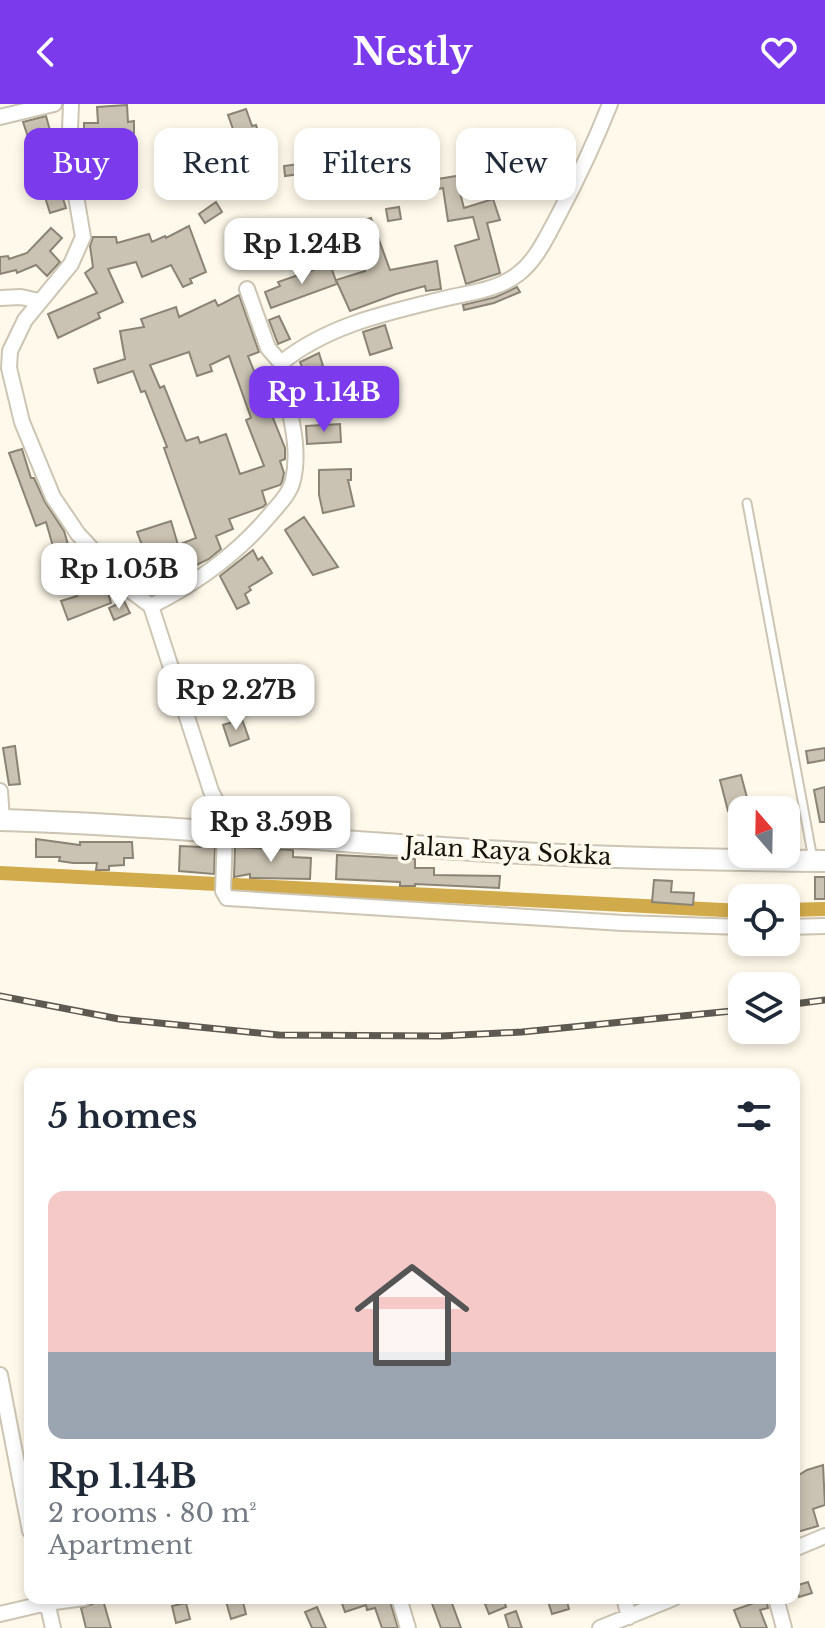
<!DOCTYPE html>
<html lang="en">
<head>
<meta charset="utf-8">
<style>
	:root { --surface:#fff; --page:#f2f2f3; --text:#1f2937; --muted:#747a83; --line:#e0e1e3; --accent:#7c3aed }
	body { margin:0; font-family:"Libre Baskerville",serif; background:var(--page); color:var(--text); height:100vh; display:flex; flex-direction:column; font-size:30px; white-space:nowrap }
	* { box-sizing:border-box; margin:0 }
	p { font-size:26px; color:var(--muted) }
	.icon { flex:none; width:44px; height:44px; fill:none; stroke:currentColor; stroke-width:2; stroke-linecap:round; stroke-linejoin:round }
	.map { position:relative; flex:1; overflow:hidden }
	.panel { position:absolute; left:24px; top:964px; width:776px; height:536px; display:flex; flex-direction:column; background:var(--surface); border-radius:16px; box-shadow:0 4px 12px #0003 }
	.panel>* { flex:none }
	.guide { position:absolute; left:24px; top:24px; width:778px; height:72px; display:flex; gap:16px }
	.needle { width:52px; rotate:340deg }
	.tools { position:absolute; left:728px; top:692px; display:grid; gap:16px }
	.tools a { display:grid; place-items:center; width:72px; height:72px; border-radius:16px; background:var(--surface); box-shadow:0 4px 12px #0003; font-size:40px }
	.price { position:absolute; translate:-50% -68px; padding:0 18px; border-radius:16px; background:#fff; color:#222; font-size:26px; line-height:52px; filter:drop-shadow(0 2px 4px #0008) }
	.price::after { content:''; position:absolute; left:50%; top:48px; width:24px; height:18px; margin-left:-12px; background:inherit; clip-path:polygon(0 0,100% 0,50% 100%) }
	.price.selected { background:var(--accent); color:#fff }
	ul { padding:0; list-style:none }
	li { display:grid; align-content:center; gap:16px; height:424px; padding:0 24px }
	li+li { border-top:2px solid var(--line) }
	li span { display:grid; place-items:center; height:248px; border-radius:16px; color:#555 }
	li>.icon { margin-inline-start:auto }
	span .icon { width:144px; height:144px; fill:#fffc; stroke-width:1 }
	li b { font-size:34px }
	h2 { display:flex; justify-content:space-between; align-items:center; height:96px; padding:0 24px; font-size:34px }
	.tag { padding:0 28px; border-radius:16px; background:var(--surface); box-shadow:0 4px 12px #0003; font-size:28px; line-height:72px }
	.tag.selected { background:var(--accent); color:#fff }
	header { display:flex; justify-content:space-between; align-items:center; height:104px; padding:0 24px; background:var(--accent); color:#fff; font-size:36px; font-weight:700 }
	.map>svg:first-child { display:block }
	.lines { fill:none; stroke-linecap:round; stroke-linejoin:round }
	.canal { stroke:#d1aa4b; stroke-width:14 }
	.building { fill:#cac2b2; stroke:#8b8475; stroke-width:2; fill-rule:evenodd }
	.service-casing { stroke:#ccc5b4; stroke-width:11 }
	.minor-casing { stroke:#ccc5b4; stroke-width:18 }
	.secondary-casing { stroke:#ccc5b4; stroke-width:24 }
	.service { stroke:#fff; stroke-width:7 }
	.minor { stroke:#fff; stroke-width:14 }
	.secondary { stroke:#fff; stroke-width:20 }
	.rail-casing { stroke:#5e5a52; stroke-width:7 }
	.rail { stroke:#fff9eb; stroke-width:4; stroke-dasharray:12; stroke-linecap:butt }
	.labels { text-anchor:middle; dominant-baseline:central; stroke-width:7; stroke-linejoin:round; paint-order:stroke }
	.street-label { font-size:24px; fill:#15120c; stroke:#fff9eb }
</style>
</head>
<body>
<header><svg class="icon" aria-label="back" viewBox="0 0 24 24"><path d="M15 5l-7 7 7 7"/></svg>Nestly<svg class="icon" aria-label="heart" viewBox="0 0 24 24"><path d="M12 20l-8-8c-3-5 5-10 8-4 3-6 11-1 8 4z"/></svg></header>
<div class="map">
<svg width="825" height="1524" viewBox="0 0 825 1524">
	<rect width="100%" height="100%" fill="#fff9eb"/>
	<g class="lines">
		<!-- canal -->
		<path class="canal" d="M0,769L742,807
			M786,806L825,805"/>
	</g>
	<!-- building -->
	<path class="building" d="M127,1L128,18L134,17V29L84,31V19H98L97,3Z
		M246,5L252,22L256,21L260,33L234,41L230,29L234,28L228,11Z
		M46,12L51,30L29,36L23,18Z
		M214,33L220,57L206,61L200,37Z
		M306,59L307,69L285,72L284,62Z
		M124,67L126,90L112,91L109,69Z
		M469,70L470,78L458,81L464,104L493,95L500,116L487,119L500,169L466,180L455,142L479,135L473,113L448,117L443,84L434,86L431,76Z
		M254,74L258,85L242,91L238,80Z
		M60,85L66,104L50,109L44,90Z
		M216,98L222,108L205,119L199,110Z
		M399,103L401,115L388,117L386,105Z
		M371,114L390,166L437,157L441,185L426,187L425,182L396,190L350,207L336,176L365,167L360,151L365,150L354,119Z
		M189,122L206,168L190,175L192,179L183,183L171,161L142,173L136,158L108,165L123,198L98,209L100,214L58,234L48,210L97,189L85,169L93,163L90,142L93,133H116L117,139L149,130L152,138L165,132L166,134Z
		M51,124L62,134L50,147L60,158L47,172L36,161L17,169L16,166L0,170V153L8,152L9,155L27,149Z
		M330,160L337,180L271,204L265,188L280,182L278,178Z
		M517,183L520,188L494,199L464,206L463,201L496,193Z
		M239,191L259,248L248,252L285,344V355L280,357L284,369L282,378L280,381L262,387L266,400L263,403L229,415L233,425L216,432L221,445L209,455L186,466L185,463L163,469L164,474L149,479L142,459L148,457L137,428L171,417L178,441L196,434L164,344L167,343L145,287L141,288L133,267L98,279L94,265L125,255L120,227L144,223L141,215L176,203L179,213L215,196L218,202ZM189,248L197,272L212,267L210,261L229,252L251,314L246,316L264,362L240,370L226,330L200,339L198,333L186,337L164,282L160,284L150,261Z
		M279,212L290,235L278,240L269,216Z
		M385,221L392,244L370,251L363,228Z
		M319,249L323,262L304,268L300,258Z
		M340,320L341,338L307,340L306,322Z
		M22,345L31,374H34L45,398L64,427L73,457L49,464L45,448L54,446L46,418L36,422L9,349Z
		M351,365V376H348L354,402L323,409L319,391V366Z
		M304,413L338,463L313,471L285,426Z
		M253,446L258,456L262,453L272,469L249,483L251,486L245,490L249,499L237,505L220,472Z
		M93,465L100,488L107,485L111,499L68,516L61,497L77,492L70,472Z
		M124,497L130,509L114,516L109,504Z
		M242,615L249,635L230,642L223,621Z
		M15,642L20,680L9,681L3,644Z
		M825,644V656L808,659L806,647Z
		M741,671L749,701L728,707L720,676Z
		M825,683V718H820L814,686Z
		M36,735L80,741V738H132L133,754H124V761L109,762V766H96L97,759H73L59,757L60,753H36Z
		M202,740L215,742L214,770L179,767L180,742L201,743Z
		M235,743L293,746V753L311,754L310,775L250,774V770L234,773Z
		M337,751L415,755V764H434V771L500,772L499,784L415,780V782H400V778L336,775Z
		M815,773H825V795H815Z
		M654,776L672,777L671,788L694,789L693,801L652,798Z
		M823,1361L825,1401L813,1405L818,1422L794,1429V1374L807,1366Z
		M808,1478L812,1489L799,1493L795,1482Z
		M225,1494H242L246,1510L231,1515Z
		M340,1494H389L398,1524H382L375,1504L367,1506L366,1501L345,1508Z
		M430,1494H450L461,1524H441Z
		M503,1494L506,1503L489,1510L485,1500Z
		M547,1494H566L569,1505L552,1510Z
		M755,1494H766L768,1504L760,1506L767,1524H741L734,1506L757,1498Z
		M103,1496L111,1524H86L81,1504Z
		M186,1499L190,1515L176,1519L172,1502Z
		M317,1503L326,1524H312L305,1508Z
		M516,1507L522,1524H509L505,1511Z"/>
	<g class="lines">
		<!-- service casing -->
		<g class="service-casing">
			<path id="service" d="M747,399L813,755"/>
		</g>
		<!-- minor casing -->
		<g class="minor-casing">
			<path id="minor" d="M71,0L69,51L83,133L71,160L25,216L10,247L9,264L22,318L53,393L78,430L131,487L151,502
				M0,13L54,0
				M247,185L268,244L281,259
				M0,194L21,193L39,197
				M0,687L2,716
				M232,728L211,687L151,502C197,479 236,451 269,412C278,401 290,390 293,376C302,338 285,297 281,259C328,221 386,209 443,195C468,189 498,186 518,170C537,156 548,130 559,110C578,74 595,38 610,0
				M225,729L223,787L227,794L623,819L742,823
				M786,823L825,822
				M0,1271L30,1427
				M794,1445L825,1432
				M46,1494L53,1524
				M399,1494L408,1524
				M624,1494L629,1513
				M776,1494L784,1524
				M0,1510L47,1499L84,1494
				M600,1524L674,1494"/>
		</g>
		<!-- secondary casing -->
		<g class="secondary-casing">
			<path id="secondary" d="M0,716C158,721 315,736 473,746C590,754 707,756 825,757"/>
		</g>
		<!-- service -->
		<use href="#service" class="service"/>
		<!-- minor -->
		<use href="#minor" class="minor"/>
		<!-- secondary -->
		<use href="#secondary" class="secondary"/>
		<!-- rail casing -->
		<g class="rail-casing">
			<path id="rail" d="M0,892L119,915L279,931L441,932L522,928L742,906
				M786,901L825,896"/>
		</g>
		<!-- rail -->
		<use href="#rail" class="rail"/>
	</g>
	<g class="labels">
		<!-- street labels -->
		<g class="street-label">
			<text transform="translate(508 747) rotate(3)">Jalan Raya Sokka</text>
		</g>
	</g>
</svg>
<div class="tools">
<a><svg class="needle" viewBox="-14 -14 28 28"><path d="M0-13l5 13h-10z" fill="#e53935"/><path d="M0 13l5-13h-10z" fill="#747a83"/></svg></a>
<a><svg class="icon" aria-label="locate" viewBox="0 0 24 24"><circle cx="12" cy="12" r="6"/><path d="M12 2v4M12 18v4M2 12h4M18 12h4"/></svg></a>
<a><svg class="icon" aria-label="layers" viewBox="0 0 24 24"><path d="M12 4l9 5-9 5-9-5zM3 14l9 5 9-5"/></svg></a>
</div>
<b class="price" style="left:302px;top:182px">Rp 1.24B</b>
<b class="price selected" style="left:324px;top:330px">Rp 1.14B</b>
<b class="price" style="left:119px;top:507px">Rp 1.05B</b>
<b class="price" style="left:236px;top:628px">Rp 2.27B</b>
<b class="price" style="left:271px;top:760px">Rp 3.59B</b>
<div class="guide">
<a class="tag selected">Buy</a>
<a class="tag">Rent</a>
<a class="tag">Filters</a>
<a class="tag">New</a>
</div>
<section class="panel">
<h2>5 homes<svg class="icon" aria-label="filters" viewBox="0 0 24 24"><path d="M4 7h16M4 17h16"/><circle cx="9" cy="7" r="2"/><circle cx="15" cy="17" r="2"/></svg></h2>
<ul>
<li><span style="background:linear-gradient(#f6c9c9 65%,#9aa5b1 0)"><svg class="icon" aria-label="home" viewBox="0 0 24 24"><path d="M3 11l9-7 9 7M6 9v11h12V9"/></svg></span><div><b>Rp 1.14B</b><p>2 rooms · 80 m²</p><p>Apartment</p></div></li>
</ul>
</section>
</div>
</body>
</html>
